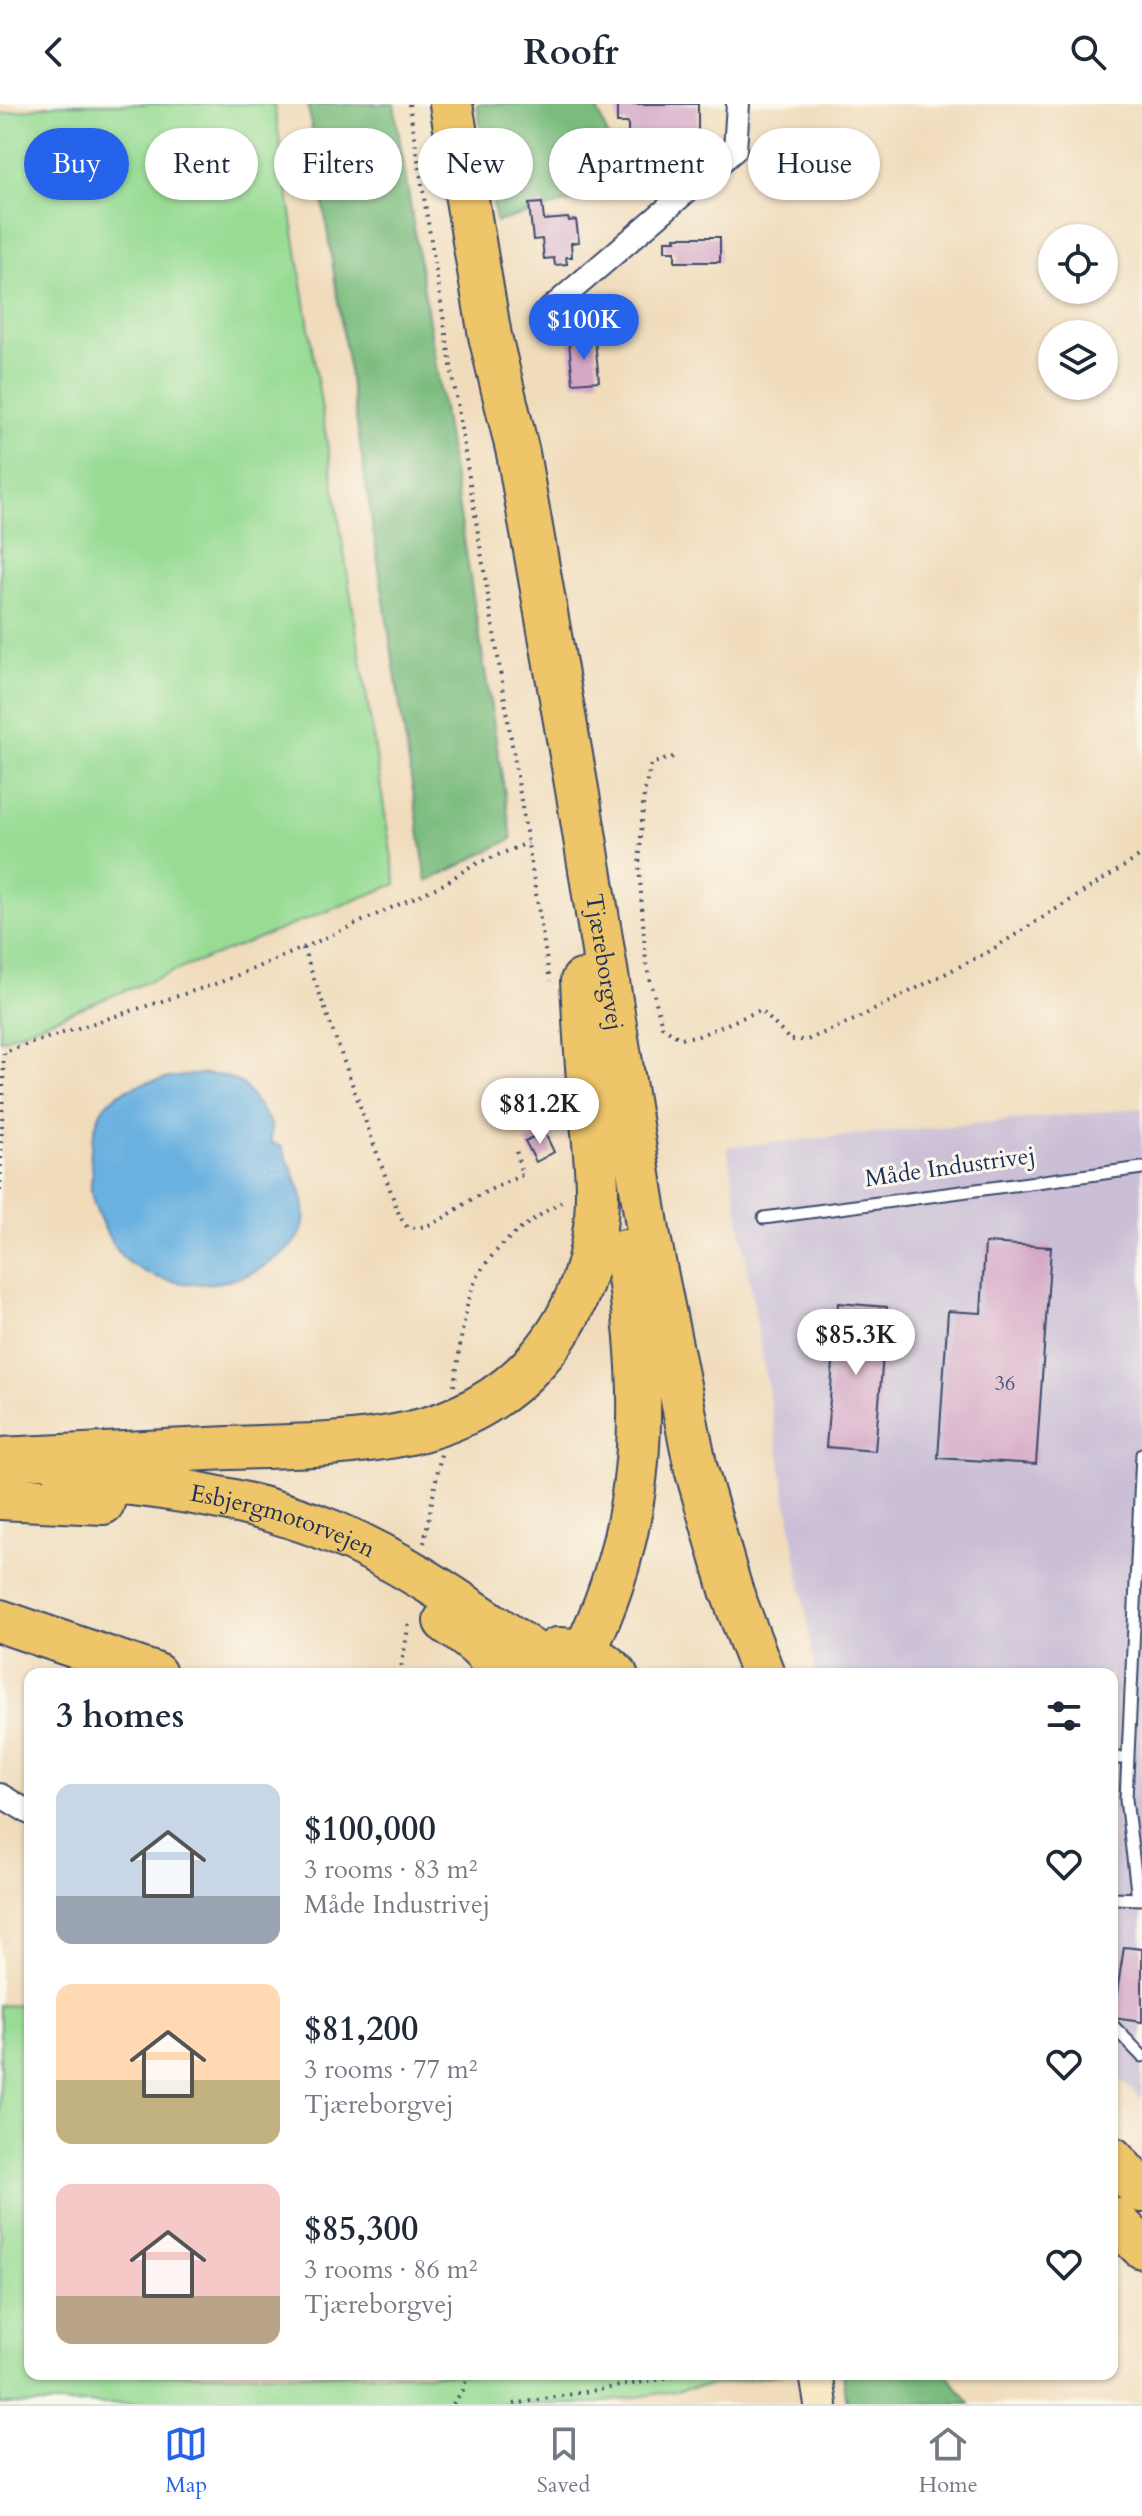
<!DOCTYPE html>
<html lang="en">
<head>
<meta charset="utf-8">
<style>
	:root { --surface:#fff; --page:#f2f2f3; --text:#1f2937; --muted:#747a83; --line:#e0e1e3; --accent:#2563eb }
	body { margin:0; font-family:Cardo,serif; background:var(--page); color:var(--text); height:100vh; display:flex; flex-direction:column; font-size:30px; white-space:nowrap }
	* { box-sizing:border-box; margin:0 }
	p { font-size:26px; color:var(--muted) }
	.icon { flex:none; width:44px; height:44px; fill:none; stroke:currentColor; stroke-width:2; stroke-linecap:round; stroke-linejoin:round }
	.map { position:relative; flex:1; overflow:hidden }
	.details { position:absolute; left:24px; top:1564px; width:1094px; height:712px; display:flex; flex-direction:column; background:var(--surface); border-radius:16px; box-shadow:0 2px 6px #0004 }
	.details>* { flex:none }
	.guide { position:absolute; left:24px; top:24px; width:1094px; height:72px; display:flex; gap:16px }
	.tools { position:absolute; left:1038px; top:120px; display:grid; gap:16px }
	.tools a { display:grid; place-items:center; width:80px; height:80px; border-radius:50%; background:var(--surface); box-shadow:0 2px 6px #0004; font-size:40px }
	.price { position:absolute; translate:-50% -68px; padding:0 18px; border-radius:28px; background:#fff; color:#222; font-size:26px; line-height:52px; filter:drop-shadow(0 2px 4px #0008) }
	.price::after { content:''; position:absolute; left:50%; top:48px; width:24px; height:18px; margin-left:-12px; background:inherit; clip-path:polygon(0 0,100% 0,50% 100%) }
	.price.active { background:var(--accent); color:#fff }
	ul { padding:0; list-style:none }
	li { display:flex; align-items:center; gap:24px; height:200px; padding:0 32px }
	li span { display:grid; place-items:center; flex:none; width:224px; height:160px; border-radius:16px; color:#555 }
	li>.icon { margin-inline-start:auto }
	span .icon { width:96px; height:96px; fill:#fffc; stroke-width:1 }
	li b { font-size:34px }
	h2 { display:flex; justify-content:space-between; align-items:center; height:96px; padding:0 32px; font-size:34px }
	.tag { padding:0 28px; border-radius:36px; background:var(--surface); box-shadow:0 2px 6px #0004; font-size:28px; line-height:72px }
	.tag.active { background:var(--accent); color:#fff }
	header { display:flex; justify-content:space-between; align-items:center; height:104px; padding:0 32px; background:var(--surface); font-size:36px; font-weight:700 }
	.tab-bar { display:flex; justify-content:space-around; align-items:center; height:112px; border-top:2px solid var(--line); background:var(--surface); font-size:22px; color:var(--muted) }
	.tab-bar a { display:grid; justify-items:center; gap:4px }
	.tab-bar .active { color:var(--accent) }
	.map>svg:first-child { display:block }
	.industrial { fill:#cabfd6 }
	.green { fill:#98dc94; stroke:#5a8679; stroke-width:2 }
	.forest { fill:#7abc7e; stroke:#4a766e; stroke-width:2 }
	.water { fill:#69b1e0; stroke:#42709f; stroke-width:2 }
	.building { fill:#d6aac7 }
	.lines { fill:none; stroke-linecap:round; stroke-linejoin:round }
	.lane-casing { stroke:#3b496c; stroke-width:15 }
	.street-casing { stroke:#3b496c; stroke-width:26 }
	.secondary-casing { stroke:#3b496c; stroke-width:36 }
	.highway-casing { stroke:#3b496c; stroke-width:46 }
	.path { stroke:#3b496c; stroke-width:4; stroke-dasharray:2 6; stroke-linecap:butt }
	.lane { stroke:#fff; stroke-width:11 }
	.street { stroke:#fff; stroke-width:22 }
	.secondary { stroke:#f8e8c3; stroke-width:32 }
	.highway { stroke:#eec569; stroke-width:42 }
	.labels { text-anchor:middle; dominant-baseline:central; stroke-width:6; stroke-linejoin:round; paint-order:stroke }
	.number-label { font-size:20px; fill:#4a4e78 }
	.street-label { font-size:24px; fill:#1b2f5e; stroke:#fbf7ec }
</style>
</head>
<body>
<header><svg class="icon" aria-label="back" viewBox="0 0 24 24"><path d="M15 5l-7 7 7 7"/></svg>Roofr<svg class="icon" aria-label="search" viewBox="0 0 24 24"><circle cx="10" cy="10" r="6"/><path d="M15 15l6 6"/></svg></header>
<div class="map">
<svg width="1142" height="2300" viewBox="0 0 1142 2300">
	<rect width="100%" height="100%" fill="#fbf7ec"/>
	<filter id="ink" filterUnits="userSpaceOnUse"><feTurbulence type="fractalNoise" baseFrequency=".0125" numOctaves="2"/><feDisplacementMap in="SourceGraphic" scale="16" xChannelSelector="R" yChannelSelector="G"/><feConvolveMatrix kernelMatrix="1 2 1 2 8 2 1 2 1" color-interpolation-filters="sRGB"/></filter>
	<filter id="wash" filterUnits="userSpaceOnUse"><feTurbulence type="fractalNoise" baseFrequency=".006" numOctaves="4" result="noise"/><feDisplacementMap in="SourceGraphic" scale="32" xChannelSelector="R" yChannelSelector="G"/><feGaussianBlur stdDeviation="1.8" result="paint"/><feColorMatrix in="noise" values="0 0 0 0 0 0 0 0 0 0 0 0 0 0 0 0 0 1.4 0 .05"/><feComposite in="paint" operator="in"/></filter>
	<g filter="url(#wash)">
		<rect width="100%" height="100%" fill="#f0dcbb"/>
		<!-- industrial -->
		<path class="industrial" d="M1142,1004V1997L1112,1967V1570H816L727,1043Z"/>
		<!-- green -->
		<path class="green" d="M60,0H274L396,780L0,936V10Z
			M0,1901L30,1902V2270H782L592,2300H0Z"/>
		<!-- forest -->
		<path class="forest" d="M308,0H394L512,735L427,778Z
			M477,0H595L628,82L496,118Z
			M843,2270H947L970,2300H847Z"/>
		<!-- water -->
		<path class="water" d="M203,970L224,972L243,980L271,1020V1038L281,1042C291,1065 310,1097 303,1123C300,1136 289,1144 280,1151C240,1185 176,1190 131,1160C116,1150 105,1126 98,1110C92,1097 88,1082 93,1069C89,1056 90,1045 93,1032C96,1021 99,1006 108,998C132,976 173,973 203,970Z"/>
		<g id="blocks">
			<!-- building -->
			<path class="building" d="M628,0H698V42H628V19H617V1Z
				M819,50H870L871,70H819Z
				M542,99L544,116L568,114L569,117L576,116L579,138L571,139L572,153H566L567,160L555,161L554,154L544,155L542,135L533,136L529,100Z
				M675,133H720V158H675V147H665V136H676Z
				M595,236L599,277L573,279L569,238Z
				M544,1027L554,1048L536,1058L525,1037Z
				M985,1139L1051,1143L1036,1360L938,1354L948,1207L981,1209Z
				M838,1199L887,1203L875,1347L826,1343Z
				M1124,1843L1142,1845V1918L1113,1914Z"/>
		</g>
	</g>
	<g filter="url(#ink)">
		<use href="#blocks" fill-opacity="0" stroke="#3b496c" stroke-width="2"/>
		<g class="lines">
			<!-- lane casing -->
			<g class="lane-casing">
				<path id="lane" d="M764,1114L1142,1064
					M1112,1654H1128
					M1112,1794L1142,1795
					M1138,1795L1126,1695L1142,1350
					M1112,1921L1142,1952"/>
			</g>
			<!-- street casing -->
			<g class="street-casing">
				<path id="street" d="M550,205L735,46L738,0
					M0,1691L30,1709"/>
			</g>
			<!-- secondary casing -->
			<g class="secondary-casing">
				<path id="secondary" d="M816,2270L821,2300"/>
			</g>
			<!-- highway casing -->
			<g class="highway-casing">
				<g id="highway">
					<path id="s1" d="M451,0L490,232L518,349L578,691L649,1133L696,1365L731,1486L763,1570"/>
					<path d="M0,1355C76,1351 153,1348 229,1344C290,1342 351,1342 410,1329C511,1306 579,1232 594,1130C601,1086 594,1042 590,998C586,958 584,918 582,877"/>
					<path id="s2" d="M66,1373C156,1381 248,1393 333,1428C406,1458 471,1506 536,1550"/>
					<path d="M0,1394L103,1399"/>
					<path d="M0,1517L155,1570"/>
					<path d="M445,1517C464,1531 490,1547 498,1570"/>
					<path d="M557,1545C581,1544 599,1553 616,1570"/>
					<path d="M584,1548C649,1417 648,1288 625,1147"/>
					<path d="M1112,2054L1142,2087"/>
					<path d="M1112,2114L1142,2143"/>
				</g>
			</g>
			<!-- path -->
			<path class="path" d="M409,0L550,877
				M673,653L651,660L644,690L639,761L646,859L662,922L679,934L698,932L761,906L790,936H807L854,916L988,848L1142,751
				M303,844L400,1113L407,1123C434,1127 454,1105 476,1093C491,1085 507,1078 522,1071L516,1046
				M0,1087L4,948L221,878L303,844L444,780L471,762L528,739
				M454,1282C460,1250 462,1207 475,1178C493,1140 531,1116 566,1095
				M424,1439L441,1350
				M400,1570L409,1519
				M453,2300L463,2286L468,2270
				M514,2300L691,2270"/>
			<!-- lane -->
			<use href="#lane" class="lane"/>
			<!-- street -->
			<use href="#street" class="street"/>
			<!-- secondary -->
			<use href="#secondary" class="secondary"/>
			<!-- highway -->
			<use href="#highway" class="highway"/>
		</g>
	</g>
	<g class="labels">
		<!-- number labels -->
		<g class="number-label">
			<text x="1005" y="1279">36</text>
		</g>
		<!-- street labels -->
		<g class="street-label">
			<text stroke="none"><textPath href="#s1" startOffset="872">Tjæreborgvej</textPath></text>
			<text transform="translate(950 1063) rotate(-8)">Måde Industrivej</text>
			<text stroke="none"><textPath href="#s2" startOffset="222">Esbjergmotorvejen</textPath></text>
		</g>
	</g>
</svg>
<div class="tools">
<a><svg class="icon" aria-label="locate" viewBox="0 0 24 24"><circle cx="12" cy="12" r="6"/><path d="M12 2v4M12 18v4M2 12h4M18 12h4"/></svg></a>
<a><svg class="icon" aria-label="layers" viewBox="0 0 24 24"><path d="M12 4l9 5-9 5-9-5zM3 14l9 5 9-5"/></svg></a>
</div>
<b class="price active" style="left:584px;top:258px">$100K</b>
<b class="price" style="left:540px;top:1042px">$81.2K</b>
<b class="price" style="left:856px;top:1273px">$85.3K</b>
<div class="guide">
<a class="tag active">Buy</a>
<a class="tag">Rent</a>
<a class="tag">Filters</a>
<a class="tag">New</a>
<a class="tag">Apartment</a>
<a class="tag">House</a>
</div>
<section class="details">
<h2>3 homes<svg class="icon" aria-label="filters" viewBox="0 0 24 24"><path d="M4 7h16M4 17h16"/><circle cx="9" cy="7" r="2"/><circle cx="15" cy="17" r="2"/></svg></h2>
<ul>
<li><span style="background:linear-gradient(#c9d6e8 70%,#9aa5b1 0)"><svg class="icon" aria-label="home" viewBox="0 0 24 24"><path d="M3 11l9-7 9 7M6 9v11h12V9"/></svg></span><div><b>$100,000</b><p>3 rooms · 83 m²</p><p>Måde Industrivej</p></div><svg class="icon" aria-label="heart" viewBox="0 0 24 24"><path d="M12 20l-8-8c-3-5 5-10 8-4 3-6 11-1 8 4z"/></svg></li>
<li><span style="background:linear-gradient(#ffd9b3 60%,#c2b280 0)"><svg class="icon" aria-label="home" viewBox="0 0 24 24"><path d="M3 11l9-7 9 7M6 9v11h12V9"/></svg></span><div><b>$81,200</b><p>3 rooms · 77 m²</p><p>Tjæreborgvej</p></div><svg class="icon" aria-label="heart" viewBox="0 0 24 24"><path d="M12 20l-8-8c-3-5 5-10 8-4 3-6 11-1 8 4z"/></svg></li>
<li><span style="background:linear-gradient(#f6c9c9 70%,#b9a48a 0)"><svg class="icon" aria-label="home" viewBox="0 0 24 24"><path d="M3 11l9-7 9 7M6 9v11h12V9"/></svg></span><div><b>$85,300</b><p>3 rooms · 86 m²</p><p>Tjæreborgvej</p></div><svg class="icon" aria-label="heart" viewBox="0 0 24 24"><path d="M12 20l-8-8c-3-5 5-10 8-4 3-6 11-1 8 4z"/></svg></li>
</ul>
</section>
</div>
<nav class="tab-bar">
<a class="active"><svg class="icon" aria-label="map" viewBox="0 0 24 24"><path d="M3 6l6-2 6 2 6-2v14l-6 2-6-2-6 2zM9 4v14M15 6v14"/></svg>Map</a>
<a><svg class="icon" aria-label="saved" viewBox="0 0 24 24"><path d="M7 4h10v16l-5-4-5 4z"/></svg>Saved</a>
<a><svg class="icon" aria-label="home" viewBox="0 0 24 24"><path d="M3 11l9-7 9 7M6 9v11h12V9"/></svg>Home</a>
</nav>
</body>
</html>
